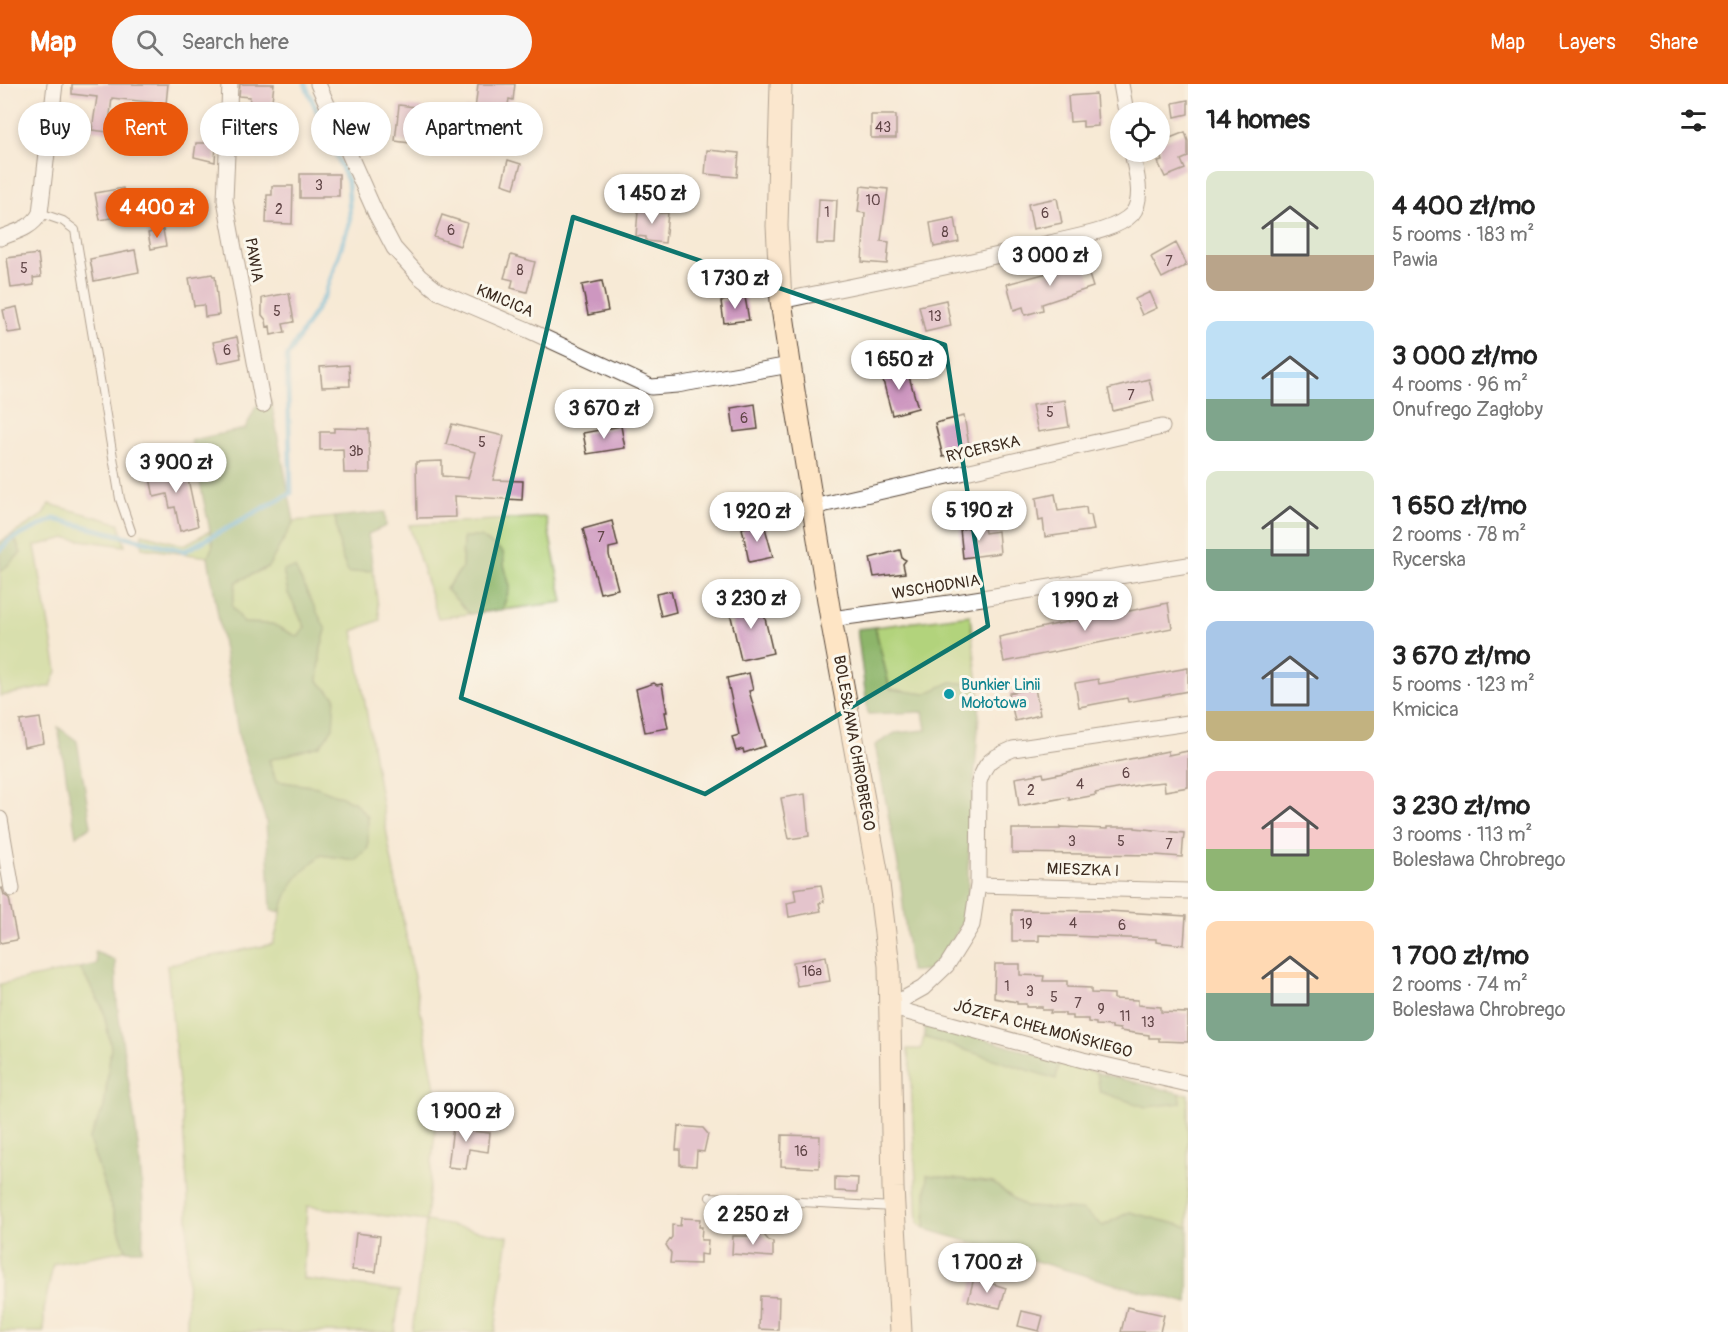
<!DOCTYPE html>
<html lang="en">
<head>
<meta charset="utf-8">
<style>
	:root { --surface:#fff; --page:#f6f6f6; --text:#222; --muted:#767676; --accent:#ea580c }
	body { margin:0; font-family:Pangolin,sans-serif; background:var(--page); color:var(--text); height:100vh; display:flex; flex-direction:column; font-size:22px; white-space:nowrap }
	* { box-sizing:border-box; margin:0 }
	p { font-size:20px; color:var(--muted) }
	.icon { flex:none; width:33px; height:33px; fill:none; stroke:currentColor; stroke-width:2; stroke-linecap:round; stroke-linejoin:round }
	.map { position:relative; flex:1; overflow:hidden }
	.sheet { display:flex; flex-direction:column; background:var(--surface); width:540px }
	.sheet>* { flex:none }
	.guide { position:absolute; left:18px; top:18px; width:570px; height:54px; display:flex; gap:12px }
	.controls { position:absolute; left:1110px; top:18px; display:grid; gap:12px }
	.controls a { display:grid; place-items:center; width:60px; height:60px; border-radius:50%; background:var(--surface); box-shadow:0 3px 9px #0003; font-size:30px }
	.price { position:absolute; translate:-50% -51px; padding:0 14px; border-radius:21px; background:#fff; color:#222; font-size:20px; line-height:39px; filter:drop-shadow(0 2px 3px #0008) }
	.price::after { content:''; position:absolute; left:50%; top:36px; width:18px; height:14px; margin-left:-9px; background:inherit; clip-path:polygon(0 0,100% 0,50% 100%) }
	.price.active { background:var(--accent); color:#fff }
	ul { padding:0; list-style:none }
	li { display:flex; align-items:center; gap:18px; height:150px; padding:0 18px }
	li span { display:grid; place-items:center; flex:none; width:168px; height:120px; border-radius:12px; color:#555 }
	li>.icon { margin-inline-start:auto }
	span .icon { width:72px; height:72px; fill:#fffc; stroke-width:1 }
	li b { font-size:26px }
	h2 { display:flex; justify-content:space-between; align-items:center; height:72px; padding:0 18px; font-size:26px }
	.pill { padding:0 21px; border-radius:27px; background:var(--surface); box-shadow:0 3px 9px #0003; font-size:21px; line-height:54px }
	.pill.active { background:var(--accent); color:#fff }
	header { display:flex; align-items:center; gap:36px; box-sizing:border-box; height:84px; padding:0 30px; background:var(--accent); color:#fff }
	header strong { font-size:28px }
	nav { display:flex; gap:33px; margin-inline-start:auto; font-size:21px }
	.search { width:420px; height:54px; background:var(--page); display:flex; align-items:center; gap:15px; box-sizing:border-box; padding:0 21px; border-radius:33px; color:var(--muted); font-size:22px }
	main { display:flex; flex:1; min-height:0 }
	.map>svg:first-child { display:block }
	.green { fill:#b2d37b; stroke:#767e4c; stroke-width:1.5 }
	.forest { fill:#8db56b; stroke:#647044; stroke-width:1.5 }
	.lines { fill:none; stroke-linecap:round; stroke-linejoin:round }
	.stream { stroke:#5ab1d7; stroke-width:5 }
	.building { fill:#cd97c0 }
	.lane-casing { stroke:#57473a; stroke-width:10 }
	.street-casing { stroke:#57473a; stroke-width:17 }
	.secondary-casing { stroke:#57473a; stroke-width:23 }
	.lane { stroke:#fff; stroke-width:8 }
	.street { stroke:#fff; stroke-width:15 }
	.secondary { stroke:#fee5c5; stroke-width:21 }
	.marked { fill:none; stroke:#0f766e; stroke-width:4.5; stroke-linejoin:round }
	.culture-dot { fill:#0f9aa8; stroke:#fbf7ec; stroke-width:2 }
	.labels { text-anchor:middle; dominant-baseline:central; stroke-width:6; stroke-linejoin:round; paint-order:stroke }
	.number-label { font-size:14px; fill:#604546 }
	.street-label { font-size:16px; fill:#3b2a1e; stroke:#fbf7ec }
	.culture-label { font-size:16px; fill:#0d838f; stroke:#fbf7ec; text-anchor:start }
</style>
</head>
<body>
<header>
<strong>Map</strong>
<div class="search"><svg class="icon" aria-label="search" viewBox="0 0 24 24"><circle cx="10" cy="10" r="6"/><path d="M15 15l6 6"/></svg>Search here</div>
<nav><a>Map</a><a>Layers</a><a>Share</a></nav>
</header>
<main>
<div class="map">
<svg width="1188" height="1248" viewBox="0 0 1188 1248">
	<rect width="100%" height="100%" fill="#fbf7ec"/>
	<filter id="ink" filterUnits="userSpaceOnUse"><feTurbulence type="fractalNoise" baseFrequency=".0167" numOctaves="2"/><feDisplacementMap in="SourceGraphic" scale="12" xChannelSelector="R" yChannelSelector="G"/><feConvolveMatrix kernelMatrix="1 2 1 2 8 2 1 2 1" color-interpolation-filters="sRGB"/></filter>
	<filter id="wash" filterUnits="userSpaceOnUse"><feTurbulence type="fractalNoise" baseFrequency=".008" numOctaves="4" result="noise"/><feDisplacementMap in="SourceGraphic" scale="24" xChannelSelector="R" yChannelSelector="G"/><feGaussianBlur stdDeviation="1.35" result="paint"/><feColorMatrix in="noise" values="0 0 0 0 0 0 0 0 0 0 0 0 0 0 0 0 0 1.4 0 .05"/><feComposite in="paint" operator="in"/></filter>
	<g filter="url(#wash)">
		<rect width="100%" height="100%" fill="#f7ead6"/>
		<!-- green -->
		<path class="green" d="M49,420L119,439L125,462L66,454L35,462L57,587L51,602L0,612V488L21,469L13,450L43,431Z
			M335,433L341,470L348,489L373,486L380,536L353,547L389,762L438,1019L426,1137L508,1152L495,1248H412L426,1137L307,1122L303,1195L400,1207L395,1248H187L188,1115L183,1040L167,881L273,860L287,807L299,789L321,771L355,776L317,703L276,697L269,675L320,662L335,613L318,597L321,564L326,546L288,509L305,543L297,553L272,540L244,539L232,522L236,498L268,483L294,437Z
			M546,433L563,518L502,526L510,503L504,481L503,468L463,454L462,484L446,505L470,530L438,534L409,441Z
			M210,447L213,462L208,473L142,464V450L184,461Z
			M970,531L978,601L951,598L925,610L890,605L875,543Z
			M80,884L103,925L111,963L104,1024L89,1055L126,1166L53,1180L44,1226V1248H0V900Z
			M924,953L1056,994L1059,977L1097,989L1100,1008L1181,1019L1180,1009L1188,1010V1143L1129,1128L1103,1142L1081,1126L1025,1123L993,1099L927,1091L925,1145L918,1138L910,979L907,965H921Z"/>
		<!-- forest -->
		<path class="forest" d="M271,317L294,437L268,483L236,498L232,522L244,539L272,540L298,553L305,543L288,509L283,486L295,484L326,546L321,564L318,597L335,613L333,644L320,662L269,676L276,697L317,703L354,718L368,733V764L355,776L321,771C298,790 289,800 281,828L271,826L266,737L239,654L208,473L213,461L191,356L245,345L256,322Z
			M385,428L386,442L368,450L373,486L348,489L341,470L335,433Z
			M13,450L21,469L0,488V458Z
			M463,453H481L503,468L504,481L510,503L502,526L470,530L446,505L462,484Z
			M875,543L890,605L925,610L951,598L978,601L980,616L968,785V828L951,859L929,887H910L900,792L875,661L895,649L926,646L923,628L868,630L857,545Z
			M58,643L77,657L91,742L76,752Z
			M95,868L115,876C116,893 116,910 118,927C128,1006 148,1086 142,1166H126L89,1055L104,1024L111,963L103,924L80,884L97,880Z
			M926,938L1059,977L1056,995L924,953Z
			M1097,989L1180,1009L1181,1019L1146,1023L1100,1008Z
			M927,1091L993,1099L1025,1123L1082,1126L1103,1142L1129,1128L1188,1143V1219L1115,1200L925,1145Z"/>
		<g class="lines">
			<!-- stream -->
			<path class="stream" d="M0,466L10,456L54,435L185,467L291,409L287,273L325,211L350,137L348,98L305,0"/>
		</g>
		<g id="blocks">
			<!-- building -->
			<path class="building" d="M72,0H168L166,20L112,14L108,48L92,46L97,13L72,10Z
				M240,0H274L266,65L244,62L250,13L239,12Z
				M478,0H515L513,16L509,15L503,49L463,43L466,24L475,26Z
				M1096,10L1098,42L1083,43V37L1070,38L1068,12Z
				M1188,16V30L1175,33L1173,19Z
				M399,21L423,24L420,52L410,59L395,57Z
				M871,31H896V54H871Z
				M1185,48L1188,57V73L1181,76L1185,85L1165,93L1158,78L1162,77L1160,71V58Z
				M196,59H216L215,78L194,73Z
				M707,66L739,69L737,93L705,90Z
				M508,76L521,80L514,104L502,100Z
				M300,90H339V112H322V114H300Z
				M272,102H293L292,140L266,139L267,111H272Z
				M861,102L888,105L881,157L889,158L887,180L862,178L865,129L858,128Z
				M123,104L128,131L100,136L95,109Z
				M190,107L192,130L166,133L164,109Z
				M1057,114L1062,139L1033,145L1028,120Z
				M819,115L837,116L835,160H817Z
				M650,122H656L660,129H668L665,159L646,157V153L636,152L638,127H643Z
				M442,131L467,139L460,162L434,153Z
				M955,134L959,158L934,163L930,139Z
				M163,146L166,162L151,165L148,149Z
				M1176,159L1187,181L1162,194L1151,173Z
				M135,166L139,188L94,197L90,175Z
				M38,170L41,193L33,194L34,201L11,204L7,174Z
				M511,171L535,178L527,208L511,204L513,196L504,194Z
				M1084,175L1093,203L1042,220L1043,226L1025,231L1023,223L1014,226L1007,200L1058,186L1057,183Z
				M212,190L213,192H215L219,231L205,233L204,221L194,222L189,194Z
				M602,197L608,227L588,231L582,201Z
				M1150,208L1157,224L1142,231L1135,215Z
				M289,209L294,238L283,240L285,248L271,251L270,242L267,243L266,236L262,231V214Z
				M745,213L749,236L724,239L721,217Z
				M946,216L951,242L925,248L919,222Z
				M17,223L22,247L8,249L3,226Z
				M237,253L241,274L218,279L213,258Z
				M349,281L350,302L322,303L320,283Z
				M906,282L918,324L892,331L881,289Z
				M1149,295L1154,317L1113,327L1108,305Z
				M1065,316L1069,343L1038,348L1032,321Z
				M755,320L758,345L734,348L731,324Z
				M964,332L970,367L943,373L935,339Z
				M452,340L504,352L493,396L523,397L522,416L455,412L456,433L417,434L416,378L442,377V392L468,394L475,368L446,360Z
				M621,342L625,364L587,370L583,349Z
				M334,344L369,345L370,389H344L343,365L320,366V348H334Z
				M185,381L198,442L180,447L175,423L170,424L167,410L154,413L149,389Z
				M1055,410L1058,427L1086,423L1087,431H1091L1094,446L1045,453L1043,436L1039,437L1036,414Z
				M612,437L618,462L609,464V471L618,505L600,509L583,445Z
				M764,440L773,473L749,478L742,444Z
				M984,442L985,449L998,447L1000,469L963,474L960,445Z
				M900,466L902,474L906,476L903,480L905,489L874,493L870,474Z
				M671,507L676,528L661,532L656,510Z
				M761,517L773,569L741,576L729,524Z
				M1168,519L1172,544L1004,578L999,553L1107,529H1120Z
				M1188,584V607L1128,618L1127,614L1079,623L1075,599L1098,595L1099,600Z
				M749,589L753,606L749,607L765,662L744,669L743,665L736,667L732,653L739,651L727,594Z
				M654,599L657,601L662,600L667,628H665L668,644L645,648L636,605Z
				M1035,604L1040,631L1015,637L1009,609Z
				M40,634L44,659L24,663L20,637Z
				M1168,667V671L1188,667V703L1165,707L1164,698L1144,700L1095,709L1096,711L1069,716V713L1019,722L1015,694L1043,689L1044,693Z
				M805,710L809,752L789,755L781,714Z
				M1060,743L1107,745V743H1135V744L1184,749L1182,773L1155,771L1012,769V745H1060Z
				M821,801L824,818L819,819L821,827L789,833L787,819L796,817L794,805Z
				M2,804L4,811L9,814L17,856L0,859V805Z
				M1012,826L1108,827L1186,832L1184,861L1156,858V855L1039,851V857H1012Z
				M826,872L830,897L797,902L793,878Z
				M995,880H1020V891L1044,892L1043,897H1067V903L1091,904V909L1114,910V915L1138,916V921L1161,923V928L1188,929V958L1159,957V954H1149V951L1120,947V945L1112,944V942L1096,941V939L1088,938V935H1073V932H1065V929H1050L1051,926H1042V923H1026V920H1017V918L994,914Z
				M454,1035L472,1037L471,1047L490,1049L488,1068L469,1065L466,1085L448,1083Z
				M678,1042L703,1044L708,1050L704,1068L697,1067L696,1082L680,1081V1066H676Z
				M782,1051L820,1052L819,1084L781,1082Z
				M835,1093L858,1094L857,1108L835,1107Z
				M681,1134L700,1135L699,1143H702L701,1156H708L707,1171L700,1170V1180L670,1179L671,1169L666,1161L672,1153V1141L680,1142Z
				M760,1146L769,1157L773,1158V1173L732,1170L733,1152H756Z
				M356,1149L380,1152L376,1188L352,1186Z
				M974,1194L1006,1204L1000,1224L968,1217Z
				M760,1212L779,1213L778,1246L759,1245Z
				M1127,1223L1164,1231L1160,1248H1121Z
				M1022,1227L1043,1232L1039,1247L1018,1242Z"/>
		</g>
	</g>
	<g filter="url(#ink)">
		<use href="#blocks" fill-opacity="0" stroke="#57473a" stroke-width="1.5"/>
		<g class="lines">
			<!-- lane casing -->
			<g class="lane-casing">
				<path id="lane" d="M40,129L63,137L75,146L120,415L131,447
					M710,1113L894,1123"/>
			</g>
			<!-- street casing -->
			<g class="street-casing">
				<path id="street" d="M230,0L225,116L263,321
					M318,0L376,130L394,164L420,193L439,208L528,246L651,303L677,301L790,281
					M1121,0L1126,28
					M0,154C15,148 33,144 40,129L55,0
					M781,217C871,198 961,181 1050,159C1073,153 1116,147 1132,130C1145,115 1135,85 1132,68
					M813,423L1162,343
					M831,535L957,518L1188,481
					M0,735L12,805
					M978,801L1188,807
					M889,923L923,904L947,881L972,841L978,801L979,698C986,676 992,674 1013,665L1188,639
					M889,923L1083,976L1188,1000"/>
			</g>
			<!-- secondary casing -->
			<g class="secondary-casing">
				<path id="secondary" d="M781,0L777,142L781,217L794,307L831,535L878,792L889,882L893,1104L901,1248"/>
			</g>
			<!-- lane -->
			<use href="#lane" class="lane"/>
			<!-- street -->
			<use href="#street" class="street"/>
			<!-- secondary -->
			<use href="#secondary" class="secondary"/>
		</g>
	</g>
	<!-- marked area -->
	<path d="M0 0H1188V1248H0ZM573,133L945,261L988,542L705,710L461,614Z" fill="#f7ead6" fill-opacity=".55" fill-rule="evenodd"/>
	<path class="marked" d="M573,133L945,261L988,542L705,710L461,614Z"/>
	<!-- markers -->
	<circle class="culture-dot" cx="949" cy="610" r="6"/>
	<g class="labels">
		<!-- number labels -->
		<g class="number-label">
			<text x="883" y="43">43</text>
			<text x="319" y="101">3</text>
			<text x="873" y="116">10</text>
			<text x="279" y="125">2</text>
			<text x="827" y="128">1</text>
			<text x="1045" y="129">6</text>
			<text x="451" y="146">6</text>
			<text x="945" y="148">8</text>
			<text x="1169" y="177">7</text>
			<text x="24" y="184">5</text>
			<text x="520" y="186">8</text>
			<text x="277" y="227">5</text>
			<text x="935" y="232">13</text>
			<text x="227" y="266">6</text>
			<text x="1131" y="311">7</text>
			<text x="1050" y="328">5</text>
			<text x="744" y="334">6</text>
			<text x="482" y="358">5</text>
			<text x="356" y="367">3b</text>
			<text x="601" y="453">7</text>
			<text x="1126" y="689">6</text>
			<text x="1080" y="700">4</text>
			<text x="1031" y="706">2</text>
			<text x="1072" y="757">3</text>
			<text x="1121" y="757">5</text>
			<text x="1169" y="760">7</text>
			<text x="1073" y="839">4</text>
			<text x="1026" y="840">19</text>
			<text x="1122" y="841">6</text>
			<text x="812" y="887">16a</text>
			<text x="1007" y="902">1</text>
			<text x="1030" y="907">3</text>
			<text x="1054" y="913">5</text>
			<text x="1078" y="919">7</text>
			<text x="1101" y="925">9</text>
			<text x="1125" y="932">11</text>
			<text x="1148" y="938">13</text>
			<text x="801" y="1067">16</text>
		</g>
		<!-- street labels -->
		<g class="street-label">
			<text transform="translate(254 176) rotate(80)">PAWIA</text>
			<text transform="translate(505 217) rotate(23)">KMICICA</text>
			<text transform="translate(983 365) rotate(-13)">RYCERSKA</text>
			<text transform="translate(936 503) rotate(-9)">WSCHODNIA</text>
			<text transform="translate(854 659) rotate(80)">BOLESŁAWA CHROBREGO</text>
			<text transform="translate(1083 786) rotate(2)">MIESZKA I</text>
			<text transform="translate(1043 945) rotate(15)">JÓZEFA CHEŁMOŃSKIEGO</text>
		</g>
		<!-- culture labels -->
		<g class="culture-label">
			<text x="961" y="601">Bunkier Linii<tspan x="961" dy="18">Mołotowa</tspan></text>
		</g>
	</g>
</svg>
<div class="controls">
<a><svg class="icon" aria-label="locate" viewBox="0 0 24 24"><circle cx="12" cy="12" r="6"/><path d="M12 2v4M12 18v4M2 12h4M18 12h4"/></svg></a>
</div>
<b class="price" style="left:652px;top:141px">1 450 zł</b>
<b class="price active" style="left:157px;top:155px">4 400 zł</b>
<b class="price" style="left:1050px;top:203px">3 000 zł</b>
<b class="price" style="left:735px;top:226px">1 730 zł</b>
<b class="price" style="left:899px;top:307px">1 650 zł</b>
<b class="price" style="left:604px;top:356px">3 670 zł</b>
<b class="price" style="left:176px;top:410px">3 900 zł</b>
<b class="price" style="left:979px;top:458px">5 190 zł</b>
<b class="price" style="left:757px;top:459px">1 920 zł</b>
<b class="price" style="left:751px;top:546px">3 230 zł</b>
<b class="price" style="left:1085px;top:548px">1 990 zł</b>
<b class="price" style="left:466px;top:1059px">1 900 zł</b>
<b class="price" style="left:753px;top:1162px">2 250 zł</b>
<b class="price" style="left:987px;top:1210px">1 700 zł</b>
<div class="guide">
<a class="pill">Buy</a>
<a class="pill active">Rent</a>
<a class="pill">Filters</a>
<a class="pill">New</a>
<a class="pill">Apartment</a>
</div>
</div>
<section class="sheet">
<h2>14 homes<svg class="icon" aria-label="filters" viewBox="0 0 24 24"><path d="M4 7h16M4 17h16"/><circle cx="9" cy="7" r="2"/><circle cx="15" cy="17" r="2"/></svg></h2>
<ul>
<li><span style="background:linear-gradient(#dfe7d0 70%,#b9a48a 0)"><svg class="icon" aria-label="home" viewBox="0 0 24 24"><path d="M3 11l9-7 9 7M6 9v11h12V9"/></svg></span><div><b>4 400 zł/mo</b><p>5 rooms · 183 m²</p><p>Pawia</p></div></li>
<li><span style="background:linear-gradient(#bfe0f5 65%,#7fa58c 0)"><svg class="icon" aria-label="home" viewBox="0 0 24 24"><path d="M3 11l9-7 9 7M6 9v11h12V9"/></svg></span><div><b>3 000 zł/mo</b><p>4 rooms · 96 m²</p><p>Onufrego Zagłoby</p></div></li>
<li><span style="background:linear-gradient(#dfe7d0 65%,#7fa58c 0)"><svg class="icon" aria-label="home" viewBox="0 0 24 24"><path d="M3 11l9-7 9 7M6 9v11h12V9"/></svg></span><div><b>1 650 zł/mo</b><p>2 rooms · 78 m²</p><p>Rycerska</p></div></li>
<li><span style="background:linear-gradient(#a9c7e8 75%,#c2b280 0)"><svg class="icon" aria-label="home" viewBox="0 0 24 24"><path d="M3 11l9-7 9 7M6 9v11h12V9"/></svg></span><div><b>3 670 zł/mo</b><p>5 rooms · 123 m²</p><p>Kmicica</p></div></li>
<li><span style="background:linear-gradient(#f6c9c9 65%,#8fb573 0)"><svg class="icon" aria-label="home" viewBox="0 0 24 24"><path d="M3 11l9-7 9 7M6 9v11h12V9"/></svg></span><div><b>3 230 zł/mo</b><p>3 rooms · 113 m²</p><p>Bolesława Chrobrego</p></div></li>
<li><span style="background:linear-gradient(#ffd9b3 60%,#7fa58c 0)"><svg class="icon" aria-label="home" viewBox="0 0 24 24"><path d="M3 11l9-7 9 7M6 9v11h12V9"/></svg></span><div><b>1 700 zł/mo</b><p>2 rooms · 74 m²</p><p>Bolesława Chrobrego</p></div></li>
</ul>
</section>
</main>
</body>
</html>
